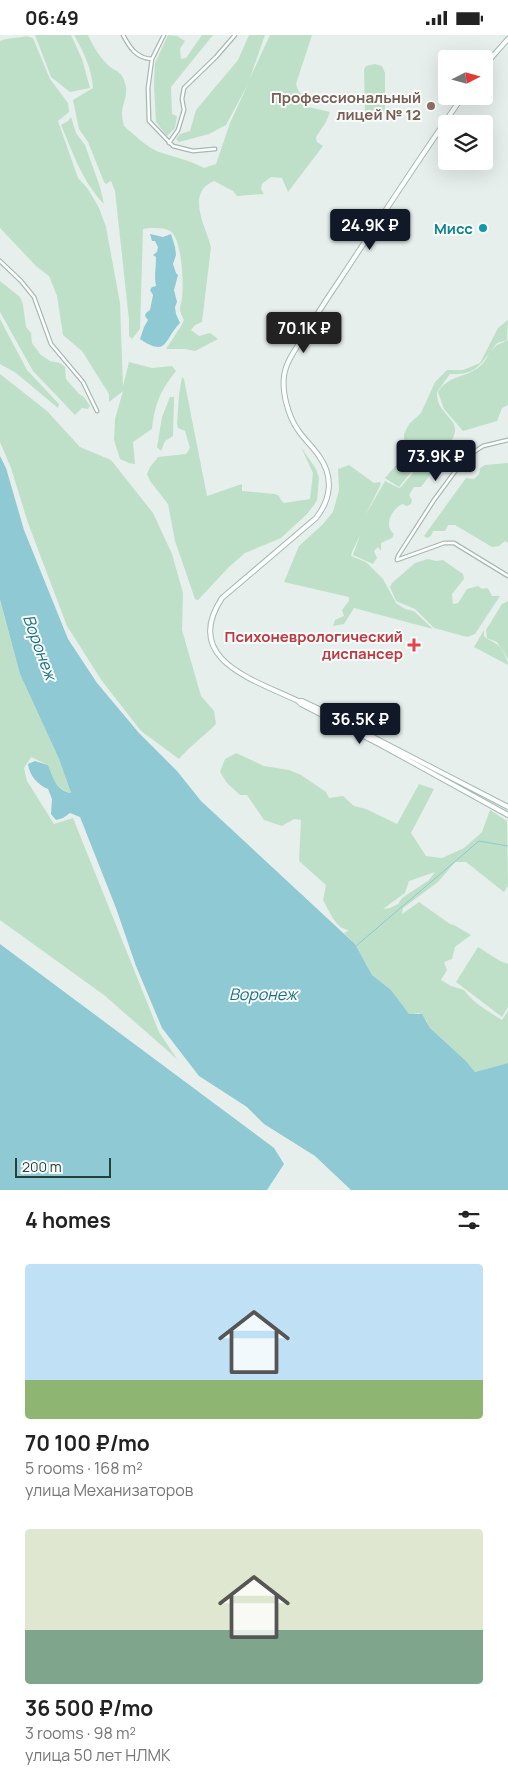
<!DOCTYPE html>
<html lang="en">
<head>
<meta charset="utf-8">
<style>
	:root { --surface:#fff; --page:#f6f6f6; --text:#222; --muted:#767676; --accent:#111827 }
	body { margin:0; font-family:Manrope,sans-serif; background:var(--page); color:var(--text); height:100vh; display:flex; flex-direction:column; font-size:19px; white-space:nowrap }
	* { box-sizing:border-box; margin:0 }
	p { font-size:16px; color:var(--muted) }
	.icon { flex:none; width:28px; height:28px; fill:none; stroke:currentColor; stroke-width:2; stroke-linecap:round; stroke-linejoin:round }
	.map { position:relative; height:1155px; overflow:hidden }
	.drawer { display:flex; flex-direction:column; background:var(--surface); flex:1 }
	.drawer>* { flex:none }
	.needle { width:32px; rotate:84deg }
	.tools { position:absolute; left:438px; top:15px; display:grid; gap:10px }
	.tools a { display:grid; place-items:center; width:55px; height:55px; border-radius:5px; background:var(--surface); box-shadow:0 5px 20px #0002; font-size:25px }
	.scale { position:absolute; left:15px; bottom:12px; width:96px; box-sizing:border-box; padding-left:5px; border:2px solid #24423a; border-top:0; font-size:14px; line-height:18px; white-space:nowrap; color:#24423a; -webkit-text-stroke:4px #f7fbf9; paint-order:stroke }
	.price { position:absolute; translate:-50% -42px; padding:0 11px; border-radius:5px; background:var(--accent); color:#fff; font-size:16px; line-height:32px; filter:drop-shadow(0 1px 2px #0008) }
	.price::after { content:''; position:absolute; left:50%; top:30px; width:15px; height:11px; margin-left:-8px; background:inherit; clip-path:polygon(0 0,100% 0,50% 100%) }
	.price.on { background:#222; color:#fff }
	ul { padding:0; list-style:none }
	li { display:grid; align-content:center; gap:10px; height:265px; padding:0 25px }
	li span { display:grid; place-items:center; height:155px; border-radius:5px; color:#555 }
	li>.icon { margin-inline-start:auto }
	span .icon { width:90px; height:90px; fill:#fffc; stroke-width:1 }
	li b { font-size:21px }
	h2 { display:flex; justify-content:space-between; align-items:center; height:60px; padding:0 25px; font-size:21px }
	.status { display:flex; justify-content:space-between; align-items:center; height:35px; padding:0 25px; background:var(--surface); direction:ltr }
	.status svg { height:14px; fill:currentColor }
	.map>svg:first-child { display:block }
	.green { fill:#bfe0c8; fill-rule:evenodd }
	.water { fill:#8ec9d4 }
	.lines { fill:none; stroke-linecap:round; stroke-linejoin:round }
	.stream { stroke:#8ec9d4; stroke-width:1 }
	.street-casing { stroke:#a8b8b2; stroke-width:5 }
	.secondary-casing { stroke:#a4bbb3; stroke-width:6 }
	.street { stroke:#fff; stroke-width:2.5 }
	.secondary { stroke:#fff; stroke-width:4 }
	.education-dot { fill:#8d6e63; stroke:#f7fbf9; stroke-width:2 }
	.culture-dot { fill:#0f9aa8; stroke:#f7fbf9; stroke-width:2 }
	.health-dot { fill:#e0444e; stroke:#f7fbf9; stroke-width:2 }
	.labels { text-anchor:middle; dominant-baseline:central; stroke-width:4; stroke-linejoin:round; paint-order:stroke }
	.education-label { font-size:15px; font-weight:bold; fill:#785e54; stroke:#f7fbf9; text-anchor:end }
	.culture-label { font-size:15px; font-weight:bold; fill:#0d838f; stroke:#f7fbf9; text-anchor:end }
	.health-label { font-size:15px; font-weight:bold; fill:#be3a42; stroke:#f7fbf9; text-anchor:end }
	.water-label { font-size:16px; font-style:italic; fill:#1c6f80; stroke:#f7fbf9 }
</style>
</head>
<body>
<div class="status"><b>06:49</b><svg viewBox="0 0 49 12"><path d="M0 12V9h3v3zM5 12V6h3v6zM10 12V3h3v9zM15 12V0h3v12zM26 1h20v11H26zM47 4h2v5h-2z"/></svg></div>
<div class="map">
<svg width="508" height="1155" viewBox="0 0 508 1155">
	<rect width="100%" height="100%" fill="#e6efeb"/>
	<!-- green -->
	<path class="green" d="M35,0H71L82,24L90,53L70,57L51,42Z
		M74,0H88C93,11 99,21 107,29C114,37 121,34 125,48C129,60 122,68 122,79C122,83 123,87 124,91C132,98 149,114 159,117C175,122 189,125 204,133L216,129L230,88L248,49L226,90L209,99L179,107L176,104L180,99L190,96L196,75L238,25L249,0H265L250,43L270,0H312L296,49L299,57L303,61L304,71L330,77L326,87L316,102L317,107L323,111L288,157L282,143L271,142L262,149L261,154L264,159L237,161L233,156L214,146C185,158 206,192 211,212L202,287L195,290L191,295L199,301L210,298L218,304L195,316L185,314H166L181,291L184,285C182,282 180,277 180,274C180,270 182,266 182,263C184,250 182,202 170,196C163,192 151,193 143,194L140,294L132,304L129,301V285L115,156L111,146L106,149L104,147L88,107L79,94L73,65L93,53C92,34 83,16 74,0Z
		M168,0L177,1L185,6L180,14L181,24L186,23L202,0H213L171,52L172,79L177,81L175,93L167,101L156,87L154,50L155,28Z
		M26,1L33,3L50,44L68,68L69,77L58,86L78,143L88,154L99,173L106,192L120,268L123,351L129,327L152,333L172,331L176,336C160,356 155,369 152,394L133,407L135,429L129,428L120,424L114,405L115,384L123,356L109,367V359L82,316L63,300L57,261L49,241L36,231L0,193V6C9,2 16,4 26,1Z
		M375,29L382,31L385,38V75C379,82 372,81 365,77L364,34L366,31Z
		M71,82L76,98L85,110L100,152L104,169C82,146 73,118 61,90L68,86Z
		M0,246L20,262L23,269L26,292L31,298L32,308L41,320L50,326L60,328L65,332L66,344L79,359L84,362L90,371L88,374L82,373L75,380L33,336L0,277Z
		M0,284L27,335L59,369L58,373L16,338L0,329Z
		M508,285L507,305L497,308L491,316L497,310L508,305V370L502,373L497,386L463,396L444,374L438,357C451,335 478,346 489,318C477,335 471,340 450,339L437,357C437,360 437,365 439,369C448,386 464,388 449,410L437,405L399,452L385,443L404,421V399L409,389L421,378L435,347L447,335H463L480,328L498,293Z
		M0,339L47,376L80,412L111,425L153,478L172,519L183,558L182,595L201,661L214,676L216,689C204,701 190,711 179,724L141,696L102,646L67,591L28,488L11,433L0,407Z
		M182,342L184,344L207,461L242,449V456L275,459L279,461L281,465L284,468L310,464L313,438L301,412L316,434L319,443L317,465L314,470L307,479L281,503L245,518L229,532L198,565L195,564L175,506L168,469L150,446L147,439L150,432L158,422L186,419L190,413L185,396L178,393L177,389L179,360Z
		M170,362H174L173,401L165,406L161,416L157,412L162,382Z
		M438,408L455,413V421L446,416H441L430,440L421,452H414L409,460L412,465L411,469L407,471L402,469C392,474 383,491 394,499L392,503L381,508V516L378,512L374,516L377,523L373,529L353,520L360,500L352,517L351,521L366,527L383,544L396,568L405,574L414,576L433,594L354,573L344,589L333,591L335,585L344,581L342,575L349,566V562L284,547L299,511L322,490L333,477L339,455L338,434L349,430L374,448L380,447L381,449L365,481L385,446L399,453L401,452Z
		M508,428V508L505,506L499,511L492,512L455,490H448L445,496H433L431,501L427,503L424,501L466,443L474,444L479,439L480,433L485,430Z
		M428,524L436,526L443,525L463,539L464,544L452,559L453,569L458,568L467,554L478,551L482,554L487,553L489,555L492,561H500L475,599L467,602L434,593L415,574L396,566L390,552L392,548L415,528Z
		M0,566L20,639L59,724L71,758C56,755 53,743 48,730L31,722L24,733L27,746L54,789L73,783L159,997L177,1024L104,960L0,885Z
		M508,566V624L497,607L487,603L486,595L502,569Z
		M484,595V601C488,605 491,605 495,608C501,611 508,624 508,630L474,612Z
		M236,718L264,731L289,735L301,740L326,757L329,763L343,761L354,771L366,774L397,789L419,749L434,754L411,798L426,821L442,823L464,813L482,797L490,775L507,786L508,851L504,857L466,827H455L438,847L403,873L402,879L419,867L450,889L454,890L471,900L455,912L452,924L444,927L447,935L441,945L451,951L464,955C473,968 488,976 502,985L508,976V1028L475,1037L466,1026L430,993L426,985L419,978L409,980L391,955L372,940L355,909L344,898L349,895C336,895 329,875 323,865L326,850L299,826L301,785L294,784L282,791L264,785L247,760H240L227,748L220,737L225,724ZM435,837L429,845L402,863L398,869L390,873L383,874L405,858L409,846Z
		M478,912L500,926L508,929V972L502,982L456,947Z"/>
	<!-- water -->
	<path class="water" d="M150,199L163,202L171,199L175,212L176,220L173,229L176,238L178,240L174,255L177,267L175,272L176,279L180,288C164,304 168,323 140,304L144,292L148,285L145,281L146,278L150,275L153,260L150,255L152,252L156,251C154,241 156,233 156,222L153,220L157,217L158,212L155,206H152Z
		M0,421L6,433L24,495L68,604L97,648L139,698L177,736L201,766L355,909L372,940L391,955L409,979H422L430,993L466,1026L475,1037L508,1028V1155H351L315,1121L264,1089L247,1072L199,1041L162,993L136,931L116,873L80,782L70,778L63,783L56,785L51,779L52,764L48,754C38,750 29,740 28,729L35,726L48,730C53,742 56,756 71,758L59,724L20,639L0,565Z
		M0,909L274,1113L284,1129L267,1155H0Z"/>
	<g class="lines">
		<!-- stream -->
		<path class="stream" d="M356,911L479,806L508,811"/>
		<!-- street casing -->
		<g class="street-casing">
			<path id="street" d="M123,0C130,13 136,23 152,24
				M164,0L152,24L148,53L149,86L173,111L193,116L215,114
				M169,108L178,95L184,75L182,64L184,53L216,22L235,0
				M0,226L21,246L34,262L51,309L83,347L97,376
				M397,525L398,521L434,465L465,423L483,411L508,405
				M397,525L444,508H454L508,541"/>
		</g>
		<!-- secondary casing -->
		<g class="secondary-casing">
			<path id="secondary" d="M484,31L508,4
				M463,61C420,122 380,184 339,246C326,265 314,284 302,304C295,315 286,327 284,341C282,357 288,381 298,395C304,404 313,412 319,421C334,442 331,464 316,483L222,563C181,625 255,645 298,666L301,669L381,710L508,780
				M298,666H302L317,673L508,772"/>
		</g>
		<!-- street -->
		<use href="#street" class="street"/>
		<!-- secondary -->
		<use href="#secondary" class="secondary"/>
	</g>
	<!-- markers -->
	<circle class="education-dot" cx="431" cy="71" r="5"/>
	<circle class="culture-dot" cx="483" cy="193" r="5"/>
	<path class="health-dot" d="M411.5 602.5h5v5h5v5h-5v5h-5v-5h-5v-5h5z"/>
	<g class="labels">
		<!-- education labels -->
		<g class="education-label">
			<text x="421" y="62">Профессиональный<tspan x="421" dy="17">лицей № 12</tspan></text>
		</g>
		<!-- culture labels -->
		<g class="culture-label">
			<text x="473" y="193">Мисс</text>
		</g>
		<!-- health labels -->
		<g class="health-label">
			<text x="403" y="601">Психоневрологический<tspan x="403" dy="17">диспансер</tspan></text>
		</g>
		<!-- water labels -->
		<g class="water-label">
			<text transform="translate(40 612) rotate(70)">Воронеж</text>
			<text x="263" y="959">Воронеж</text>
		</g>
	</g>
</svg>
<div class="tools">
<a><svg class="needle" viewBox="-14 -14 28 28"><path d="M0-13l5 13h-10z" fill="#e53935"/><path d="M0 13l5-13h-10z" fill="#767676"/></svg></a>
<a><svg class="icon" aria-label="layers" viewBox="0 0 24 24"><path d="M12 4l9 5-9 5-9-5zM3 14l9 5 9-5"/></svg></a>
</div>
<div class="scale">200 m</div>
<b class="price" style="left:370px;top:216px">24.9K ₽</b>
<b class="price on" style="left:304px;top:319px">70.1K ₽</b>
<b class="price" style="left:436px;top:447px">73.9K ₽</b>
<b class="price" style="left:360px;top:710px">36.5K ₽</b>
</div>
<section class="drawer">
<h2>4 homes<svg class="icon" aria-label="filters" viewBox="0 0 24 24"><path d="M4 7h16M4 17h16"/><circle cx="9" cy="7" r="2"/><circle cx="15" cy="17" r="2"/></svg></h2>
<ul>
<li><span style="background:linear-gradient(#bfe0f5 75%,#8fb573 0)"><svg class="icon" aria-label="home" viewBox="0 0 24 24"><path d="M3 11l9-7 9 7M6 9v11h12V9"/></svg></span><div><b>70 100 ₽/mo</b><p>5 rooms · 168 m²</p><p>улица Механизаторов</p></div></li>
<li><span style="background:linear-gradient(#dfe7d0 65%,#7fa58c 0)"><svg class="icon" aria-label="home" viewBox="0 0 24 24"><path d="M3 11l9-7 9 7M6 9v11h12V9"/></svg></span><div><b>36 500 ₽/mo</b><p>3 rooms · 98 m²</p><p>улица 50 лет НЛМК</p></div></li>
</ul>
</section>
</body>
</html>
